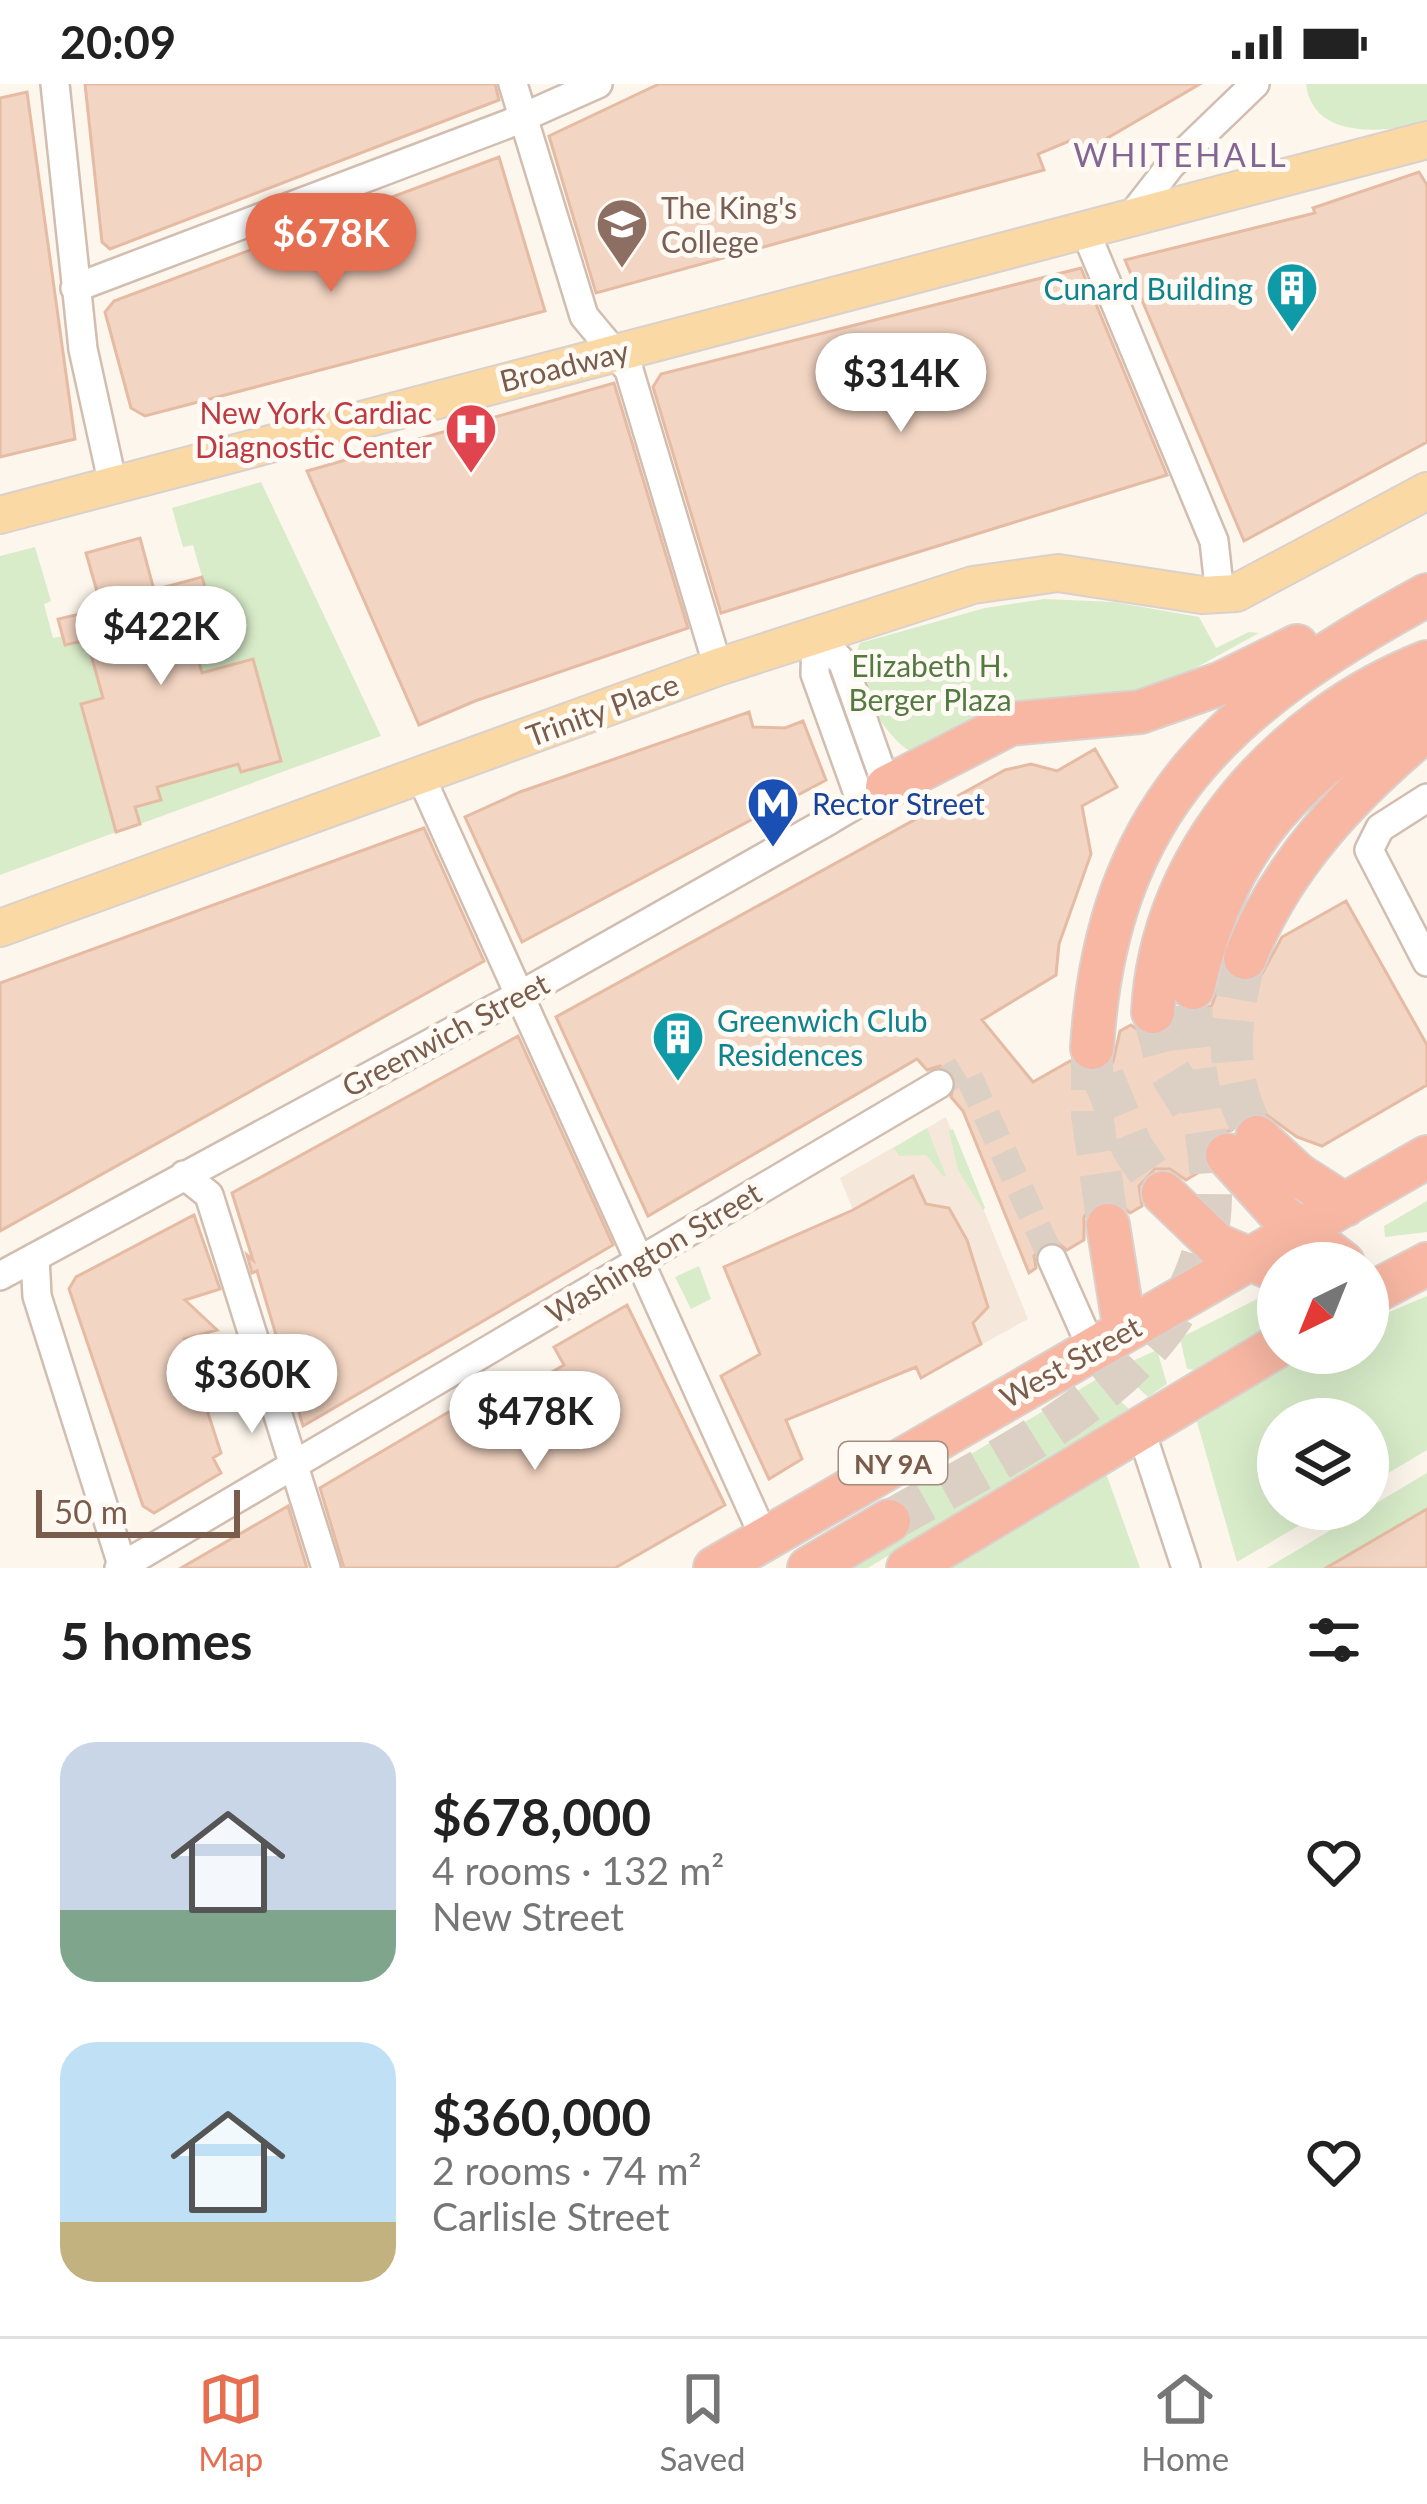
<!DOCTYPE html>
<html lang="en">
<head>
<meta charset="utf-8">
<style>
	:root { --surface:#fff; --page:#f6f6f6; --text:#222; --muted:#767676; --line:#e0e0e0; --accent:#e76f51 }
	body { margin:0; font-family:Lato,sans-serif; background:var(--page); color:var(--text); height:100vh; display:flex; flex-direction:column; font-size:45px; white-space:nowrap }
	* { box-sizing:border-box; margin:0 }
	p { font-size:39px; color:var(--muted) }
	.icon { flex:none; width:66px; height:66px; fill:none; stroke:currentColor; stroke-width:2; stroke-linecap:round; stroke-linejoin:round }
	.map { position:relative; height:1484px; overflow:hidden }
	.drawer { display:flex; flex-direction:column; background:var(--surface); flex:1 }
	.drawer>* { flex:none }
	.needle { width:78px; rotate:223deg }
	.tools { position:absolute; left:1257px; top:1158px; display:grid; gap:24px }
	.tools a { display:grid; place-items:center; width:132px; height:132px; border-radius:50%; background:var(--surface); box-shadow:0 12px 48px #0002; font-size:60px }
	.scale { position:absolute; left:36px; bottom:30px; width:204px; box-sizing:border-box; padding-left:12px; border:6px solid #7a5c4d; border-top:0; font-size:33px; line-height:42px; white-space:nowrap; color:#7a5c4d; -webkit-text-stroke:9px #fffaf3; paint-order:stroke }
	.price { position:absolute; translate:-50% -102px; padding:0 27px; border-radius:42px; background:#fff; color:#222; font-size:39px; line-height:78px; filter:drop-shadow(0 3px 6px #0008) }
	.price::after { content:''; position:absolute; left:50%; top:72px; width:36px; height:27px; margin-left:-18px; background:inherit; clip-path:polygon(0 0,100% 0,50% 100%) }
	.price.current { background:var(--accent); color:#fff }
	ul { padding:0; list-style:none }
	li { display:flex; align-items:center; gap:36px; height:300px; padding:0 60px }
	li span { display:grid; place-items:center; flex:none; width:336px; height:240px; border-radius:36px; color:#555 }
	li>.icon { margin-inline-start:auto }
	span .icon { width:144px; height:144px; fill:#fffc; stroke-width:1 }
	li b { font-size:51px }
	h2 { display:flex; justify-content:space-between; align-items:center; height:144px; padding:0 60px; font-size:51px }
	.status { display:flex; justify-content:space-between; align-items:center; height:84px; padding:0 60px; background:var(--surface); direction:ltr }
	.status svg { height:33px; fill:currentColor }
	.tab-bar { display:flex; justify-content:space-around; align-items:center; height:168px; border-top:3px solid var(--line); background:var(--surface); font-size:33px; color:var(--muted) }
	.tab-bar a { display:grid; justify-items:center; gap:6px }
	.tab-bar .current { color:var(--accent) }
	.map>svg:first-child { display:block }
	.residential { fill:#f5e8da }
	.green { fill:#d8ecc9 }
	.building { fill:#f3d5c3; stroke:#e6bba3; stroke-width:3 }
	.lines { fill:none; stroke-linecap:round; stroke-linejoin:round }
	.minor-tunnel { stroke:#dcd0c4; stroke-width:27; stroke-dasharray:27 14; stroke-linecap:butt }
	.highway-tunnel { stroke:#dcd0c4; stroke-width:42; stroke-dasharray:42 21; stroke-linecap:butt }
	.minor-casing { stroke:#d1beb0; stroke-width:32 }
	.major-casing { stroke:#dad1cd; stroke-width:40 }
	.highway-casing { stroke:#dad1cd; stroke-width:46 }
	.minor { stroke:#fff; stroke-width:27 }
	.major { stroke:#fbd9a5; stroke-width:36 }
	.highway { stroke:#f7b7a3; stroke-width:42 }
	.labels { text-anchor:middle; dominant-baseline:central; stroke-width:10; stroke-linejoin:round; paint-order:stroke }
	.shield { fill:#fffaf3; stroke:#a28b7f; stroke-width:3 }
	.shield-label { font-size:27px; font-weight:bold; fill:#7a5c4d }
	.education-label { font-size:30px; fill:#785e54; stroke:#fffaf3; text-anchor:start }
	.culture-label { font-size:30px; fill:#0d838f; stroke:#fffaf3; text-anchor:end }
	.street-label { font-size:30px; fill:#7a5c4d; stroke:#fffaf3 }
	.health-label { font-size:30px; fill:#be3a42; stroke:#fffaf3; text-anchor:end }
	.park-label { font-size:30px; fill:#537a41; stroke:#fffaf3 }
	.transit-label { font-size:30px; fill:#164399; stroke:#fffaf3; text-anchor:start }
	.neighbourhood-label { font-size:33px; letter-spacing:3px; fill:#846695; stroke:#fffaf3 }
</style>
</head>
<body>
<div class="status"><b>20:09</b><svg viewBox="0 0 49 12"><path d="M0 12V9h3v3zM5 12V6h3v6zM10 12V3h3v9zM15 12V0h3v12zM26 1h20v11H26zM47 4h2v5h-2z"/></svg></div>
<div class="map">
<svg width="1427" height="1484" viewBox="0 0 1427 1484">
	<rect width="100%" height="100%" fill="#fdf6ec"/>
	<!-- residential -->
	<path class="residential" d="M946,1033L1028,1235L921,1294L840,1094Z"/>
	<!-- green -->
	<path class="green" d="M1306,0H1427V39C1385,48 1313,57 1306,0Z
		M261,398L381,652L140,740L135,723L160,716L157,703L238,680L241,688L281,677L253,575L202,589L186,531L211,524L193,461L183,463L172,424Z
		M35,463L51,517L44,520L53,554L63,552L65,561L87,556L103,614L81,620L108,717L125,734L113,739L116,748L0,791V472Z
		M1044,515L1114,518L1199,533L1216,564L1249,548L1259,549L1152,608L917,670C887,662 846,586 860,559L985,524Z
		M927,1044L946,1092L944,1093L926,1071L899,1072L894,1064Z
		M953,1045L985,1124L983,1126L958,1086L949,1047Z
		M1427,1117V1148L1385,1153L1384,1142Z
		M699,1182L711,1215L691,1225L675,1193Z
		M1427,1212V1366L1368,1401V1335H1278V1425H1327L1237,1478L1197,1338L1307,1269H1368V1237Z
		M1261,1213L1278,1219V1236L1194,1286L1187,1285L1180,1254Z
		M1157,1266L1167,1300L1148,1313L1117,1284Z
		M1097,1295L1129,1325L868,1484H840L882,1423Z
		M1427,1389V1425L1326,1484H1267Z
		M1107,1392L1140,1484H952L1103,1392Z"/>
	<!-- building -->
	<path class="building" d="M85,0H495L499,16L110,165L102,158Z
		M659,0H1200L1080,70L1074,55L1038,70L1044,86L596,209L549,52Z
		M27,8L75,355L0,373V14Z
		M499,73L545,227L145,332L131,324L105,228L114,217Z
		M1419,88L1427,101V358L1244,457L1125,176L1315,129L1313,124Z
		M1081,184L1167,391L721,529L653,303L661,290Z
		M614,299L688,544L475,617L419,641L307,387Z
		M140,454L154,506L202,493L211,524L186,531L202,589L253,575L281,677L241,688L238,680L157,703L161,716L135,723L140,740L116,748L81,620L103,614L87,556L65,561L58,535L102,525L86,469Z
		M749,628L753,643L785,644L803,637L826,696L522,858L465,733L520,708Z
		M1095,665L1117,703L1082,722L1091,770L1059,860L1056,891L982,936L1033,998L1070,977L1088,989L1103,987L1113,978L1120,947L1131,941L1148,953L1164,951L1174,943L1179,925L1198,929L1212,921L1224,888L1236,898L1259,895L1282,853L1346,817L1427,961V1001L1322,1062L1297,1053L1264,1029H1248L1232,1046L1209,1053L1203,1064L1206,1084L1186,1096L1170,1085H1155L1139,1102L1142,1122L1130,1129L1116,1117L1093,1121L1084,1133V1156L1067,1166L1055,1157L1044,1159L1034,1172L1036,1184L1029,1189L963,1027L951,1013L955,992L940,982L927,986L917,975L648,1132L556,933L1005,686L1031,680L1057,687Z
		M424,744L484,877L0,1147V899Z
		M518,952L613,1161L303,1342L257,1187L252,1189L247,1171L253,1176L232,1109Z
		M913,1092L926,1120L949,1124L967,1156L988,1223L973,1239L981,1260L921,1294L916,1283L786,1336L802,1375L769,1395L721,1292L760,1270L724,1183L853,1126Z
		M194,1131L220,1205L185,1216L217,1246L184,1255L221,1369L213,1374L221,1389L154,1429L143,1422L69,1205L76,1193Z
		M627,1221L725,1421L615,1484H344L320,1404L452,1326L461,1341L564,1281L554,1263Z
		M288,1422L307,1484H181Z
		M1427,1425V1484H1326Z"/>
	<g class="lines">
		<!-- minor-tunnel -->
		<path class="minor-tunnel" d="M939,1000L965,984L1052,1175"/>
		<!-- highway-tunnel -->
		<path class="highway-tunnel" d="M1245,874C1229,938 1222,994 1257,1053
			M1153,928L1168,985L1191,1022
			M1092,964V1031L1108,1141
			M1103,993L1132,1063L1163,1109
			M889,1437C1014,1365 1208,1283 1211,1114C1212,1043 1185,976 1193,904"/>
		<!-- minor casing -->
		<g class="minor-casing">
			<path id="minor" d="M55,0L83,265L113,401
				M513,0L584,232L629,286L718,583
				M1129,135L1171,81L1255,0
				M1084,144L1214,457L1220,511
				M75,204L508,40L598,0
				M421,693L765,1455
				M1427,714L1380,744L1369,766L1427,878
				M184,1091L209,1111L326,1484
				M35,1173L37,1212L123,1484
				M1052,1175L1092,1265
				M0,1192L538,901L828,737C847,725 868,714 887,703L843,579L816,550L815,590L861,718
				M1140,1344L1186,1484
				M119,1484L939,1000"/>
		</g>
		<!-- major casing -->
		<g class="major-casing">
			<path id="major" d="M0,431L1427,56
				M0,844L718,583L973,501L1058,489L1202,511L1236,509L1427,407"/>
		</g>
		<!-- highway casing -->
		<g class="highway-casing">
			<path id="highway" d="M887,703L1010,640L1140,628L1222,599L1297,562
				M1245,874C1281,781 1351,708 1427,645
				M1193,904C1225,759 1299,683 1427,614
				M1153,928C1161,768 1284,634 1427,578
				M1092,964C1107,722 1227,620 1427,511
				M1257,1053L1297,1090L1345,1121
				M1227,1071L1282,1132L1343,1179
				M1163,1109L1217,1161L1271,1184
				M1108,1141L1125,1247
				M1368,1211L1427,1180
				M715,1484C953,1347 1189,1209 1427,1073
				M809,1484L889,1437
				M908,1484L1278,1262"/>
		</g>
		<!-- minor -->
		<use href="#minor" class="minor"/>
		<!-- major -->
		<use href="#major" class="major"/>
		<!-- highway -->
		<use href="#highway" class="highway"/>
	</g>
	<!-- icons -->
	<defs>
		<g id="university-pin" transform="scale(2.7)"><path d="M0 17L-7.5 6A9.5 9.5 0 1 1 7.5 6Z" fill="#8d6e63" stroke="#fffaf3"/><path d="M0-5L7-2L0 1L-7-2ZM-4 1L0 2.5L4 1V4Q0 6-4 4Z" fill="#fff"/></g>
		<g id="building-pin" transform="scale(2.7)"><path d="M0 17L-7.5 6A9.5 9.5 0 1 1 7.5 6Z" fill="#0f9aa8" stroke="#fffaf3"/><path d="M-4-6H4V6H1V3H-1V6H-4ZM-2.5-4.3h1.7v1.8h-1.7ZM.8-4.3h1.7v1.8H.8ZM-2.5-1h1.7V.8h-1.7ZM.8-1h1.7V.8H.8Z" fill="#fff"/></g>
		<g id="hospital-pin" transform="scale(2.7)"><path d="M0 17L-7.5 6A9.5 9.5 0 1 1 7.5 6Z" fill="#e0444e" stroke="#fffaf3"/><path d="M-5-5h3v3.5h4V-5h3V5h-3V1.5h-4V5h-3Z" fill="#fff"/></g>
		<g id="metro-pin" transform="scale(2.7)"><path d="M0 17L-7.5 6A9.5 9.5 0 1 1 7.5 6Z" fill="#1a4fb4" stroke="#fffaf3"/><path d="M-5.5 5V-5H-3L0 0L3-5H5.5V5H3V-.5L0 4L-3-.5V5Z" fill="#fff"/></g>
	</defs>
	<g fill-rule="evenodd">
		<use href="#university-pin" x="622" y="140"/>
		<use href="#building-pin" x="1292" y="204"/>
		<use href="#hospital-pin" x="471" y="345"/>
		<use href="#metro-pin" x="773" y="719"/>
		<use href="#building-pin" x="678" y="953"/>
	</g>
	<g class="labels">
		<!-- shield labels -->
		<rect class="shield" x="839" y="1358" width="108" height="42" rx="9"/>
		<g class="shield-label">
			<text x="893" y="1379">NY 9A</text>
		</g>
		<!-- education labels -->
		<g class="education-label">
			<text x="661" y="123">The King's<tspan x="661" dy="34">College</tspan></text>
		</g>
		<!-- culture labels -->
		<g class="culture-label">
			<text x="1253" y="204">Cunard Building</text>
			<text x="717" y="936" text-anchor="start">Greenwich Club<tspan x="717" dy="34">Residences</tspan></text>
		</g>
		<!-- street labels -->
		<g class="street-label">
			<text transform="translate(564 281) rotate(-14)">Broadway</text>
			<text transform="translate(602 625) rotate(-20)">Trinity Place</text>
			<text transform="translate(445 950) rotate(-28)">Greenwich Street</text>
			<text transform="translate(653 1168) rotate(-31)">Washington Street</text>
			<text transform="translate(1070 1277) rotate(-29)">West Street</text>
		</g>
		<!-- health labels -->
		<g class="health-label">
			<text x="432" y="328">New York Cardiac<tspan x="432" dy="34">Diagnostic Center</tspan></text>
		</g>
		<!-- park labels -->
		<g class="park-label">
			<text x="930" y="581">Elizabeth H.<tspan x="930" dy="34">Berger Plaza</tspan></text>
		</g>
		<!-- transit labels -->
		<g class="transit-label">
			<text x="812" y="719">Rector Street</text>
		</g>
		<!-- neighbourhood labels -->
		<g class="neighbourhood-label">
			<text x="1181" y="70">WHITEHALL</text>
		</g>
	</g>
</svg>
<div class="tools">
<a><svg class="needle" viewBox="-14 -14 28 28"><path d="M0-13l5 13h-10z" fill="#e53935"/><path d="M0 13l5-13h-10z" fill="#767676"/></svg></a>
<a><svg class="icon" aria-label="layers" viewBox="0 0 24 24"><path d="M12 4l9 5-9 5-9-5zM3 14l9 5 9-5"/></svg></a>
</div>
<div class="scale">50 m</div>
<b class="price current" style="left:331px;top:211px">$678K</b>
<b class="price" style="left:901px;top:351px">$314K</b>
<b class="price" style="left:161px;top:604px">$422K</b>
<b class="price" style="left:252px;top:1352px">$360K</b>
<b class="price" style="left:535px;top:1389px">$478K</b>
</div>
<section class="drawer">
<h2>5 homes<svg class="icon" aria-label="filters" viewBox="0 0 24 24"><path d="M4 7h16M4 17h16"/><circle cx="9" cy="7" r="2"/><circle cx="15" cy="17" r="2"/></svg></h2>
<ul>
<li><span style="background:linear-gradient(#c9d6e8 70%,#7fa58c 0)"><svg class="icon" aria-label="home" viewBox="0 0 24 24"><path d="M3 11l9-7 9 7M6 9v11h12V9"/></svg></span><div><b>$678,000</b><p>4 rooms · 132 m²</p><p>New Street</p></div><svg class="icon" aria-label="heart" viewBox="0 0 24 24"><path d="M12 20l-8-8c-3-5 5-10 8-4 3-6 11-1 8 4z"/></svg></li>
<li><span style="background:linear-gradient(#bfe0f5 75%,#c2b280 0)"><svg class="icon" aria-label="home" viewBox="0 0 24 24"><path d="M3 11l9-7 9 7M6 9v11h12V9"/></svg></span><div><b>$360,000</b><p>2 rooms · 74 m²</p><p>Carlisle Street</p></div><svg class="icon" aria-label="heart" viewBox="0 0 24 24"><path d="M12 20l-8-8c-3-5 5-10 8-4 3-6 11-1 8 4z"/></svg></li>
</ul>
</section>
<nav class="tab-bar">
<a class="current"><svg class="icon" aria-label="map" viewBox="0 0 24 24"><path d="M3 6l6-2 6 2 6-2v14l-6 2-6-2-6 2zM9 4v14M15 6v14"/></svg>Map</a>
<a><svg class="icon" aria-label="saved" viewBox="0 0 24 24"><path d="M7 4h10v16l-5-4-5 4z"/></svg>Saved</a>
<a><svg class="icon" aria-label="home" viewBox="0 0 24 24"><path d="M3 11l9-7 9 7M6 9v11h12V9"/></svg>Home</a>
</nav>
</body>
</html>
